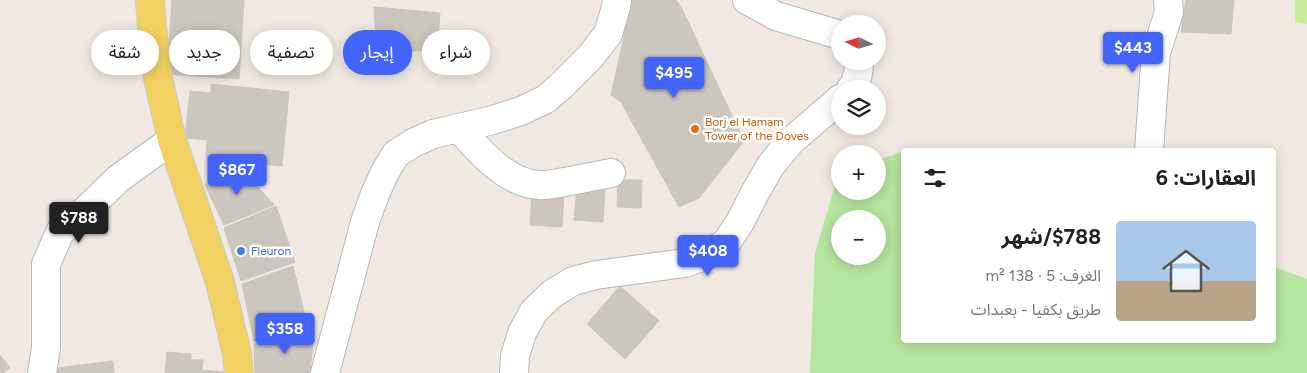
<!DOCTYPE html>
<html lang="ar">
<head>
<meta charset="utf-8">
<style>
	:root { --surface:#fff; --page:#f2f2f2; --text:#222; --muted:#767676; --accent:#4264fb }
	body { margin:0; font-family:Figtree,"Noto Sans Arabic",sans-serif; background:var(--page); color:var(--text); direction:rtl; height:100vh; display:flex; flex-direction:column; font-size:19px; white-space:nowrap }
	* { box-sizing:border-box; margin:0 }
	p { font-size:16px; color:var(--muted) }
	.icon { flex:none; width:28px; height:28px; fill:none; stroke:currentColor; stroke-width:2; stroke-linecap:round; stroke-linejoin:round }
	.map { position:relative; flex:1; overflow:hidden; direction:ltr }
	.side { position:absolute; left:901px; top:148px; width:375px; height:195px; display:flex; flex-direction:column; background:var(--surface); border-radius:5px; box-shadow:0 2px 12px #0003; direction:rtl }
	.side>* { flex:none }
	.top-card { position:absolute; left:15px; top:30px; width:475px; height:45px; direction:rtl; display:flex; gap:10px }
	.needle { width:32px; rotate:275deg }
	.controls { position:absolute; left:831px; top:15px; display:grid; gap:10px }
	.controls a { display:grid; place-items:center; width:55px; height:55px; border-radius:50%; background:var(--surface); box-shadow:0 2px 12px #0003; font-size:25px }
	.price { position:absolute; translate:-50% -42px; padding:0 11px; border-radius:5px; background:var(--accent); color:#fff; font-size:16px; line-height:32px; filter:drop-shadow(0 1px 2px #0008) }
	.price::after { content:''; position:absolute; left:50%; top:30px; width:15px; height:11px; margin-left:-8px; background:inherit; clip-path:polygon(0 0,100% 0,50% 100%) }
	.price.active { background:#222; color:#fff }
	ul { padding:0; list-style:none }
	li { display:flex; align-items:center; gap:15px; height:125px; padding:0 20px }
	li span { display:grid; place-items:center; flex:none; width:140px; height:100px; border-radius:5px; color:#555 }
	li>.icon { margin-inline-start:auto }
	span .icon { width:60px; height:60px; fill:#fffc; stroke-width:1 }
	li b { font-size:21px }
	h2 { display:flex; justify-content:space-between; align-items:center; height:60px; padding:0 20px; font-size:21px }
	.tag { padding:0 18px; border-radius:22px; background:var(--surface); box-shadow:0 2px 12px #0003; font-size:18px; line-height:45px }
	.tag.active { background:var(--accent); color:#fff }
	.map>svg:first-child { display:block }
	.green { fill:#b6e59e; fill-rule:evenodd }
	.pitch { fill:#c9ec9a }
	.building { fill:#cbc7bf; stroke:#cbc5ba }
	.lines { fill:none; stroke-linecap:round; stroke-linejoin:round }
	.minor-casing { stroke:#b4b7c1; stroke-width:30 }
	.major-casing { stroke:#c9c9c9; stroke-width:30 }
	.minor { stroke:#fff; stroke-width:28 }
	.major { stroke:#f2d163; stroke-width:28 }
	.food-dot { fill:#e8710a; stroke:#fff; stroke-width:2 }
	.shop-dot { fill:#3f7fe0; stroke:#fff; stroke-width:2 }
	.labels { text-anchor:middle; dominant-baseline:central; stroke-width:5; stroke-linejoin:round; paint-order:stroke }
	.food-label { font-size:12px; fill:#c56008; stroke:#fff; text-anchor:start }
	.shop-label { font-size:12px; fill:#366cbe; stroke:#fff; text-anchor:start }
</style>
</head>
<body>
<div class="map">
<svg width="1307" height="373" viewBox="0 0 1307 373">
	<rect width="100%" height="100%" fill="#efe9e1"/>
	<!-- green -->
	<path class="green" d="M904,151V340H1274V267L1307,279V373H810L815,253L839,172L840,191H878V160ZM840,219H878V256H840Z"/>
	<!-- pitch -->
	<path class="pitch" d="M1295,0H1307V24L1295,22Z"/>
	<!-- building -->
	<path class="building" d="M172,0H244L239,79L167,74Z
		M632,0H676L683,11L744,141L699,198L679,207L621,102L611,95Z
		M1186,0H1234L1231,34L1181,32Z
		M374,7L440,13L437,50L377,52Z
		M211,84L289,92L282,166L206,158L207,140L185,138L190,91L211,93Z
		M239,166L274,205L224,225L205,185Z
		M618,180H642L641,208L617,207Z
		M577,187L605,189L603,222L574,220Z
		M532,191L564,193L562,227L530,225Z
		M276,206L295,262L241,281L224,228Z
		M293,266L308,329L254,341L242,284Z
		M620,286L659,321L625,359L587,324Z
		M314,333L310,373H255L254,344Z
		M167,352L191,354V360H203L202,370L225,372V373H165Z
		M0,355L10,368L3,373H0Z
		M113,361L114,373H58L57,368Z"/>
	<g class="lines">
		<!-- minor casing -->
		<g class="minor-casing">
			<path id="minor" d="M747,0L776,16L840,35
				M851,89C858,81 859,71 859,61
				M459,128C478,150 507,184 539,185C547,186 557,183 565,182C581,179 596,176 611,173
				M1149,150L1156,53L1169,12L1168,0
				M42,373L46,348V264L60,232L85,211L118,179L172,140
				M325,373L365,222L375,194L385,172L396,154L413,143L433,134L493,120L521,111L546,99L561,86L590,57L608,34L616,7L617,0
				M514,373L515,356L522,333L534,311L552,294L573,281L596,275L685,263L707,255L727,242L740,222L756,191L771,165L790,142L840,99"/>
		</g>
		<!-- major casing -->
		<g class="major-casing">
			<path id="major" d="M150,0L152,27L158,78L172,140L220,282L237,354L239,373"/>
		</g>
		<!-- minor -->
		<use href="#minor" class="minor"/>
		<!-- major -->
		<use href="#major" class="major"/>
	</g>
	<!-- markers -->
	<circle class="food-dot" cx="695" cy="129" r="5"/>
	<circle class="shop-dot" cx="241" cy="251" r="5"/>
	<g class="labels">
		<!-- food labels -->
		<g class="food-label">
			<text x="705" y="122">Borj el Hamam<tspan x="705" dy="14">Tower of the Doves</tspan></text>
		</g>
		<!-- shop labels -->
		<g class="shop-label">
			<text x="251" y="251">Fleuron</text>
		</g>
	</g>
</svg>
<div class="controls">
<a><svg class="needle" viewBox="-14 -14 28 28"><path d="M0-13l5 13h-10z" fill="#e53935"/><path d="M0 13l5-13h-10z" fill="#767676"/></svg></a>
<a><svg class="icon" aria-label="layers" viewBox="0 0 24 24"><path d="M12 4l9 5-9 5-9-5zM3 14l9 5 9-5"/></svg></a>
<a>+</a>
<a>−</a>
</div>
<b class="price" style="left:1133px;top:74px">$443</b>
<b class="price" style="left:674px;top:99px">$495</b>
<b class="price" style="left:237px;top:196px">$867</b>
<b class="price active" style="left:79px;top:244px">$788</b>
<b class="price" style="left:708px;top:277px">$408</b>
<b class="price" style="left:285px;top:355px">$358</b>
<div class="top-card">
<a class="tag">شراء</a>
<a class="tag active">إيجار</a>
<a class="tag">تصفية</a>
<a class="tag">جديد</a>
<a class="tag">شقة</a>
</div>
<section class="side">
<h2>العقارات: 6<svg class="icon" aria-label="filters" viewBox="0 0 24 24"><path d="M4 7h16M4 17h16"/><circle cx="9" cy="7" r="2"/><circle cx="15" cy="17" r="2"/></svg></h2>
<ul>
<li><span style="background:linear-gradient(#a9c7e8 60%,#b9a48a 0)"><svg class="icon" aria-label="home" viewBox="0 0 24 24"><path d="M3 11l9-7 9 7M6 9v11h12V9"/></svg></span><div><b>$788/شهر</b><p>الغرف: 5 · 138 m²</p><p>طريق بكفيا - بعبدات</p></div></li>
</ul>
</section>
</div>
</body>
</html>
